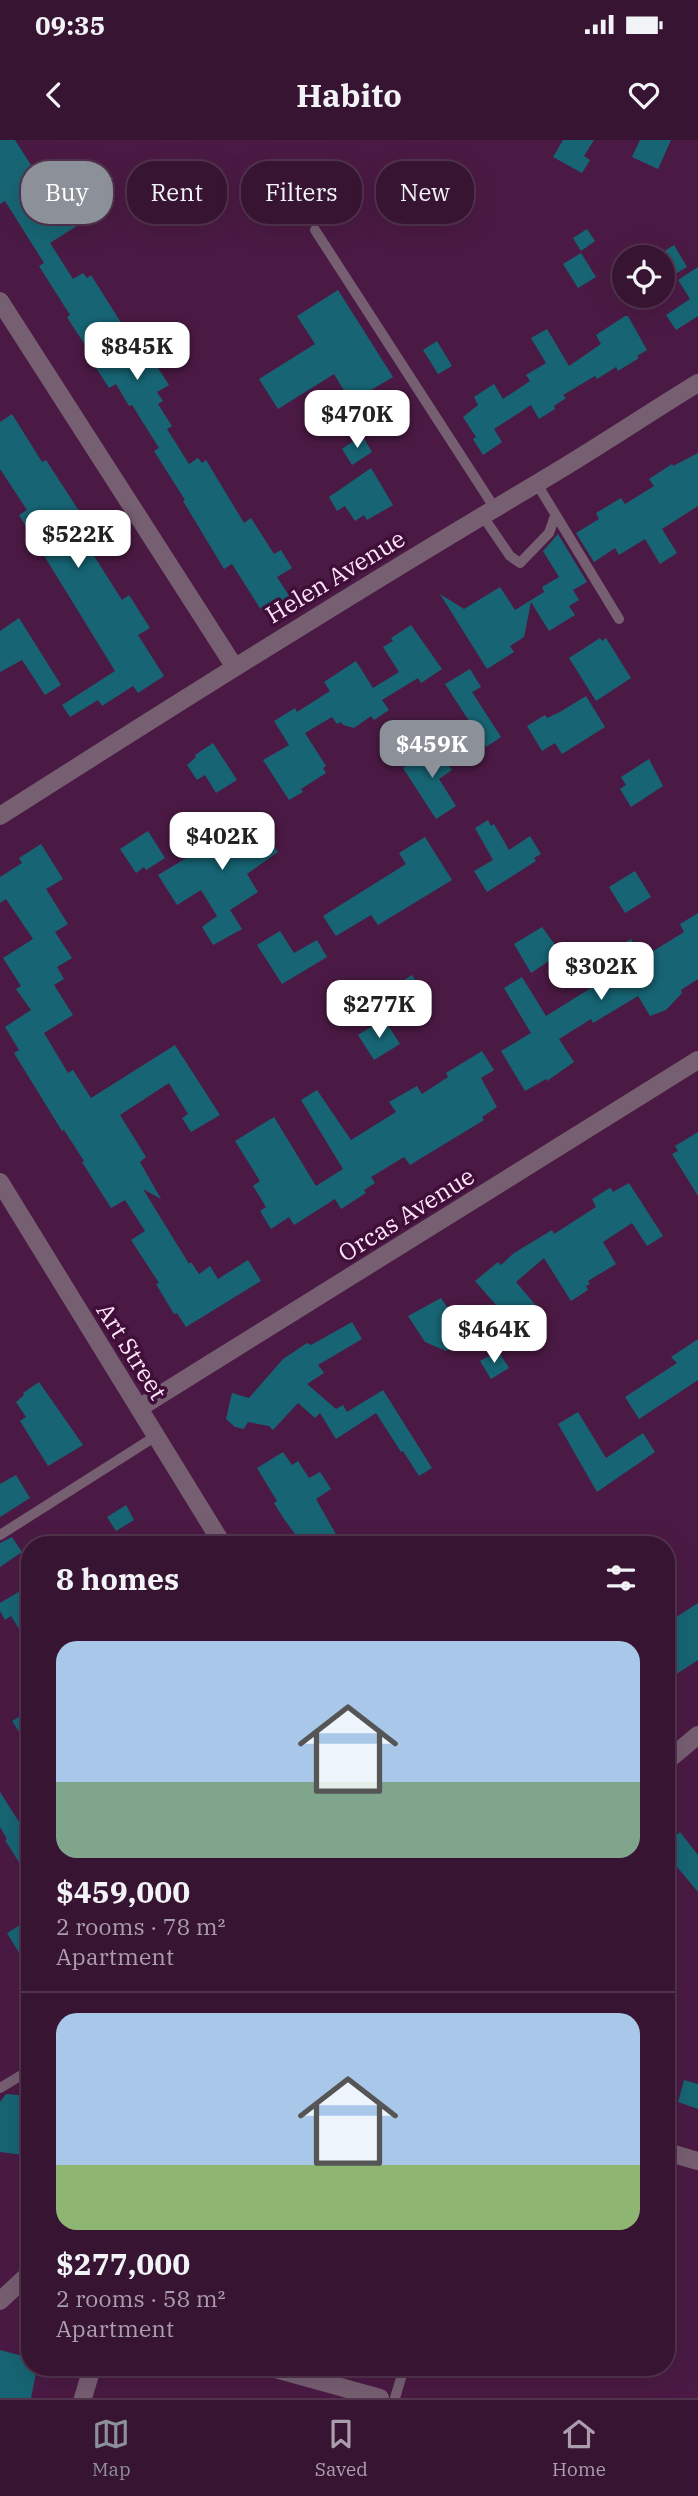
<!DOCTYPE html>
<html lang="en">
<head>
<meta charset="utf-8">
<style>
	:root { --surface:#381433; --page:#3f1d3b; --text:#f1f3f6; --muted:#ab9eac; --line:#52334e; --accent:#8c9099 }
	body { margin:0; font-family:"IBM Plex Serif",serif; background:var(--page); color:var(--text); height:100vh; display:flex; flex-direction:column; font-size:26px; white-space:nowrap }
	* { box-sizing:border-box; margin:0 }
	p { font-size:23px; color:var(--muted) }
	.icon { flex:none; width:38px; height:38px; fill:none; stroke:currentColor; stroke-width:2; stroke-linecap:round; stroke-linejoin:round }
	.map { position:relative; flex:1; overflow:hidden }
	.panel { position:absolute; left:21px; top:1396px; width:654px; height:840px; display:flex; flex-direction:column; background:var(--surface); border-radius:28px; box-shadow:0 7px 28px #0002,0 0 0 2px var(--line) }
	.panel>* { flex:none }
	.guide { position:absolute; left:21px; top:21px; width:656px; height:63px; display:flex; gap:14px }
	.fabs { position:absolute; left:612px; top:105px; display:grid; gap:14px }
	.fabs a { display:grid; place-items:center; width:63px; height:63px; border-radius:50%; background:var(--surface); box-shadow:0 7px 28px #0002,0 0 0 2px var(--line); font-size:35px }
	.price { position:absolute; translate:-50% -60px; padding:0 16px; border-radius:14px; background:#fff; color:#222; font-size:23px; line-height:46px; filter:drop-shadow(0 2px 4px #0008) }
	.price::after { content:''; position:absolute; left:50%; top:42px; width:21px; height:16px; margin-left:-10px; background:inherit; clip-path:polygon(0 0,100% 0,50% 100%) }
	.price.active { background:var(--accent); color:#fff }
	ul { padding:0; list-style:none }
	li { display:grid; align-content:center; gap:14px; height:371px; padding:0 35px }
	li+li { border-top:2px solid var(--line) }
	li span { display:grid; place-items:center; height:217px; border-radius:21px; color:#555 }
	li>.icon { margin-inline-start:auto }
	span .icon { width:126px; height:126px; fill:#fffc; stroke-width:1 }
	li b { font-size:30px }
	h2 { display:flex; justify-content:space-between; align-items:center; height:84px; padding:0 35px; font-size:30px }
	.tag { padding:0 24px; border-radius:28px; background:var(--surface); box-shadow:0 7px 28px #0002,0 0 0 2px var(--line); font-size:24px; line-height:63px }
	.tag.active { background:var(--accent); color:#fff }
	.status { display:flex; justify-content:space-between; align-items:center; height:49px; padding:0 35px; background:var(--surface); direction:ltr }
	.status svg { height:19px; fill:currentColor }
	header { display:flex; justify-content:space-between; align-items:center; height:91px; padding:0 35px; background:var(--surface); font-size:32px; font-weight:800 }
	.menu { display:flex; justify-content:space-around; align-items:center; height:98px; border-top:2px solid var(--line); background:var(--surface); font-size:19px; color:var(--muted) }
	.menu a { display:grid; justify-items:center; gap:4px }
	.menu .active { color:var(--accent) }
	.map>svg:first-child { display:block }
	.building { fill:#176574 }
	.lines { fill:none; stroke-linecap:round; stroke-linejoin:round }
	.service { stroke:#775f72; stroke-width:10 }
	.minor { stroke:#775f72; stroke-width:18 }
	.labels { text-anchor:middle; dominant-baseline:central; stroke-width:7; stroke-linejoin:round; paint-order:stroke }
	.street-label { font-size:24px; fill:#ffe5f9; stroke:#400f39 }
</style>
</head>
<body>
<div class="status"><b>09:35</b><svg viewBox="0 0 49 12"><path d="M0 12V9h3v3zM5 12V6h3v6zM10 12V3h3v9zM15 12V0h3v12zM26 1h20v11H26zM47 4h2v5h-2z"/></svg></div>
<header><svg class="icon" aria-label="back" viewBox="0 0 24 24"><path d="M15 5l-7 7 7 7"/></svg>Habito<svg class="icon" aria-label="heart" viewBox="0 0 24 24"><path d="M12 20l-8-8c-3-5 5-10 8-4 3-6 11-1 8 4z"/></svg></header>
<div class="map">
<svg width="698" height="2258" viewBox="0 0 698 2258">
	<rect width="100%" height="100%" fill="#4b1a44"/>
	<!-- building -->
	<path class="building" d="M0,0H15L58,67L69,60L83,82L50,103L73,139L83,133L87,138L91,135L132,200L137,197L147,211L169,245L157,252L163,261L158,264L172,286L167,289L189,324L198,318L202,323L206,320L244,383L251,378L274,414L281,410L292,428L277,437L290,457L263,473L232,424L224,429L183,361L185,360L154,311L159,308L132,265L129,266L116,244L109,248L93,223L96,222L72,185L67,177L70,175L39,126L44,123L5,61L0,64Z
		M563,0H594L584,16L590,20L582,33L553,17Z
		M640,0H671L658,29L632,17Z
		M587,89L595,101L581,111L573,98Z
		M674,105L687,127L663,141V112Z
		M581,113L596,137L578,148L563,124Z
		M698,127V176L676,190L666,175L690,159L678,140Z
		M338,150L393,237L351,262L334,234L278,269L259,239L315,204L297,176Z
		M625,176H628L647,210L637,216L639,218L618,231L616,227L597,239L595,236L563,255L566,258L554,266L555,269L539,279L531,265L494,289L502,302L483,315L473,299L476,297L463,277L478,265L474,257L494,244L503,259L530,241L526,235L546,223L531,198L547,189L569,226L601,204L596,195Z
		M437,201L452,226L438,234L423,210Z
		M12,274L42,322L46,320L94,394L84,400L122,460L129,455L150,488L138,495L164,536L138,553L133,546L102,566L98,560L70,577L62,565L115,531L19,375L27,370L0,329V282Z
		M362,295L372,312L352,325L342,309Z
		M698,313V366L662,389L677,413L660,424L645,399L619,415L615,408L594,422L576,393L599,379L596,373L621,358L625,364L654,346L649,339L672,324L673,326Z
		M371,328L393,365L367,380L364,375L355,381L345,366L337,371L329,357Z
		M558,394L587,442L573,450L579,460L569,466L575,475L549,491L531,462L524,497L510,506L514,512L487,529L440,454L464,469L500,447L515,470L544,452L542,447L559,437L543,411Z
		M19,478L61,545L45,555L22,520L0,532V491Z
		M411,485L442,529L421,543L418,538L382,560L389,570L374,580L371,576L354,588L343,585L341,582L337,584L332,577L305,593L326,626L323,628L326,633L301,649L303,652L289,660L263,620L289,605L274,581L295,568L297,572L330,551L324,542L356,521L373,548L399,532L383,507L393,501L391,498Z
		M600,498L602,501L606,498L631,538L596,561L569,518Z
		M470,529L481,547L472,552L501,597L486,607L445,544Z
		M586,556L605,587L562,614L555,603L542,611L527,586L545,575L547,578L560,572Z
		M213,603L237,640L216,653L205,635L197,640L187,625L196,617L195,615Z
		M440,604L452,624L449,626L452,630L439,639L456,666L436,679L403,628Z
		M649,619L663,646L631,667L620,649L626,645L621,637Z
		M252,672L278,712L247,734L258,752L230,770L242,789L213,805L202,787L217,776L201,750L177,765L158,735L203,708L200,703L203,701L198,694L219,680L225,689Z
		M488,680L491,686L494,684L509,710L530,696L541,714L534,718L536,721L487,752L474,731L493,720L475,688Z
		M148,691L165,718L146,730L144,727L136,733L120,709Z
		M425,697L452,740L378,785L371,775L336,796L323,776L406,724L399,713Z
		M41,704L63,739L46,749L68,784L55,792L72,818L57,827L64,839L54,845L73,875L44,893L68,933L73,930L91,958L175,905L220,975L191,992L182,978L188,974L169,943L120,975L146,1017L140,1022L161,1059L143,1049L189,1124L191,1122L199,1134L210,1126L218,1139L248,1120L261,1141L186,1187L177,1173L174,1174L156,1144L159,1143L131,1100L145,1091L125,1060L111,1068L82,1022L84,1021L64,990L62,991L14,913L19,910L5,887L31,870L16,849L21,846L3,818L33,799L6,759L0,763V737L22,723L19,718Z
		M635,731L651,757L625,773L609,747Z
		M698,773V839L681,850L682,853L666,870L650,876L638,856L593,883L591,879L559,899L574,922L547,941L546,939L525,951L501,911L531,893L504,848L522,837L546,876L623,828L612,810L631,799L642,818L684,792L680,784Z
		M542,787L561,813L531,833L514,804Z
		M280,791L294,813L317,800L327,817L282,844L257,805Z
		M412,835L431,865L401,883L383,854Z
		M384,879L400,904L374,920L358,895Z
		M482,911L494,930L481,938L497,967L482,977L484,980L410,1025L404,1017L371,1037L375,1043L364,1050L366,1053L341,1069L335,1059L294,1085L289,1077L271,1089L260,1071L266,1067L253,1046L260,1041L235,1001L274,977L316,1046L343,1029L301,960L317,950L351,1000L396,972L389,962L417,946L422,954L448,937L446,933Z
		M698,992V1056L672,1014L678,1011L675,1006Z
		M629,1043L663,1096L647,1106L632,1083L603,1102L616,1124L588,1141L590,1144L586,1146L588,1150L571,1161L544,1118L516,1142L538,1168L516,1188L475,1141L498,1122L501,1125L514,1113L552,1090L554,1094L596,1067L592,1059L608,1049L611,1048L613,1052Z
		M441,1158L459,1185V1189L455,1192L461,1202L446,1211L425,1202L408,1176Z
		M352,1182L362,1199L318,1225L324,1233L307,1244L336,1269L343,1265L347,1272L383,1250L432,1328L419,1336L403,1311L401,1312L376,1273L336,1299L320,1273L315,1278L298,1263L273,1290L269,1286L248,1282L244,1289L235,1287L226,1279L232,1253L249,1258L283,1219L307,1203L311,1205Z
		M698,1199V1240L639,1279L625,1257L677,1223L671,1217Z
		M498,1211L509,1228L491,1239L480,1221Z
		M39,1242L83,1305L48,1326L20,1281L26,1277L16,1262L24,1255L23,1253Z
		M578,1272L606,1318L643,1293L655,1312L597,1352L558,1284Z
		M283,1312L292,1325L298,1321L309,1338L320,1332L331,1349L316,1359L342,1405H303L284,1379L274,1363L277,1361L257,1328Z
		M16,1335L30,1358L0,1377V1344Z
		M126,1365L134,1380L116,1391L107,1377Z
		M12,1397L22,1412L0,1427V1403Z
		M20,1451L30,1467V1507L11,1476L5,1480L0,1471V1463Z
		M698,1463V1520L667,1540V1483Z
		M30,1570V1609L12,1581Z
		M0,1652L30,1699V1740L5,1700L7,1699L0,1687Z
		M680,1692L698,1715V1752L667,1715V1703Z
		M30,1779V1831L7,1793Z
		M684,1940L698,1944V1969L678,1962Z
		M6,1954L30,1956V2016L0,2012V1962Z
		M0,2210L30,2218V2228H37L31,2258H0Z"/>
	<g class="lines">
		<!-- service -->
		<path class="service" d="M315,90L494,367
			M537,344L619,479
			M482,375L510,416L520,423L549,393L555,376
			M0,1395L156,1296
			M0,1948L30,1930
			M395,2258L404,2228"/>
		<!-- minor -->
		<path class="minor" d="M0,161L234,526
			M0,676C177,563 355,451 536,344C591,312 644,276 698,243
			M0,1042L223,1405
			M139,1268L698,920
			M667,1621L698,1595
			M667,2012L698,2021
			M0,2161L30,2133
			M272,2228L380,2258
			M83,2258L92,2228"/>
	</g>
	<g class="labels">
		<!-- street labels -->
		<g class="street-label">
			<text transform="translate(335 436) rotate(-31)">Helen Avenue</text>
			<text transform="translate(406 1074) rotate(-32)">Orcas Avenue</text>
			<text transform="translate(132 1211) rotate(58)">Art Street</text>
		</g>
	</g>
</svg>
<div class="fabs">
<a><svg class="icon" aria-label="locate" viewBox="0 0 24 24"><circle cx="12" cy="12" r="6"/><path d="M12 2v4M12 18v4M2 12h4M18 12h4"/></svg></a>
</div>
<b class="price" style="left:137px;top:242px">$845K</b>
<b class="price" style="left:357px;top:310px">$470K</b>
<b class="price" style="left:78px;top:430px">$522K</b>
<b class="price active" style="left:432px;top:640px">$459K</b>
<b class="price" style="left:222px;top:732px">$402K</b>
<b class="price" style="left:601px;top:862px">$302K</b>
<b class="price" style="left:379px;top:900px">$277K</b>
<b class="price" style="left:494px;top:1225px">$464K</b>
<div class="guide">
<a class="tag active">Buy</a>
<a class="tag">Rent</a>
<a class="tag">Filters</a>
<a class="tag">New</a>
</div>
<section class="panel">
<h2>8 homes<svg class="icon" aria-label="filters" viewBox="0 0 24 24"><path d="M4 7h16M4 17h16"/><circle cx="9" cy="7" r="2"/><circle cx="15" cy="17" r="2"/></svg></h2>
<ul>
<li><span style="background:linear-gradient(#a9c7e8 65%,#7fa58c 0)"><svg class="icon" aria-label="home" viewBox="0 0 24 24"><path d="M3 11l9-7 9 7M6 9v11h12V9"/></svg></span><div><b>$459,000</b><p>2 rooms · 78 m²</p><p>Apartment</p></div></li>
<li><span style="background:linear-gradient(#a9c7e8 70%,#8fb573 0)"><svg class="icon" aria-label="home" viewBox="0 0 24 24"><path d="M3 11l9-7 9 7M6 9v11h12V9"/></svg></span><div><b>$277,000</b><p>2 rooms · 58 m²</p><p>Apartment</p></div></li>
</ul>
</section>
</div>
<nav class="menu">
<a class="active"><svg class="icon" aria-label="map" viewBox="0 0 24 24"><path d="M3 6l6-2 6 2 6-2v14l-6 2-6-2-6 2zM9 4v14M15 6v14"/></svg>Map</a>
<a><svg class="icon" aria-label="saved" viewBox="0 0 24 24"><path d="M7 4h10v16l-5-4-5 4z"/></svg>Saved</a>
<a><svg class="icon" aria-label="home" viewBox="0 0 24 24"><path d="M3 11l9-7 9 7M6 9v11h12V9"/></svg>Home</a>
</nav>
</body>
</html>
